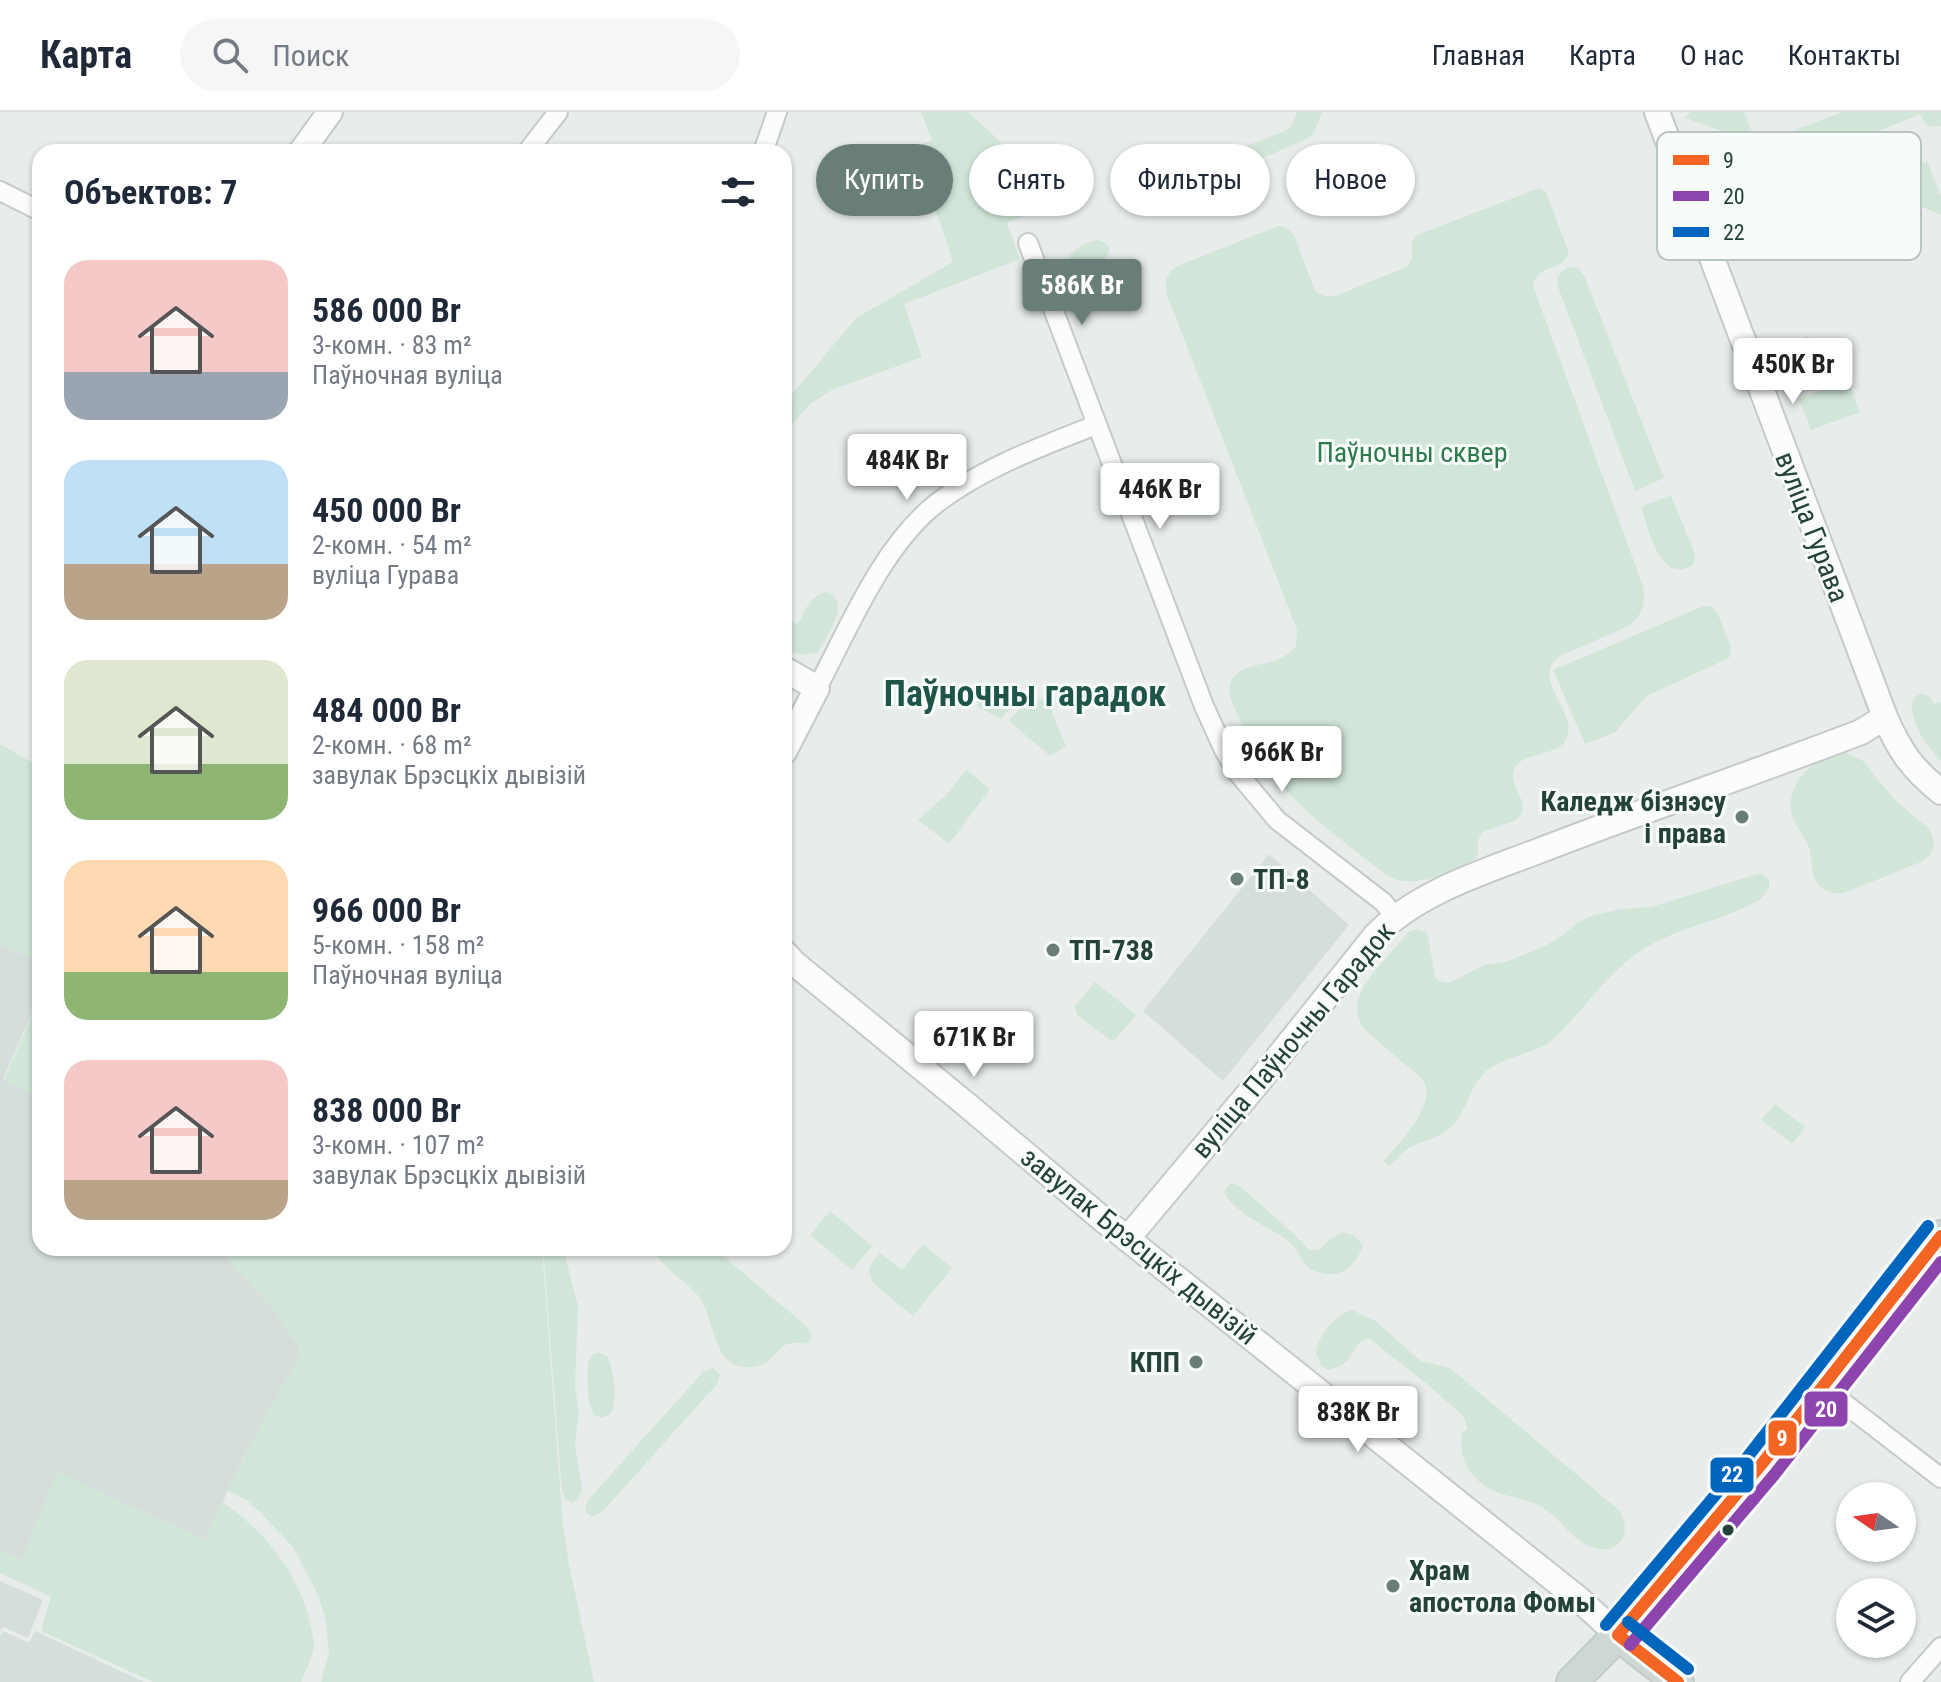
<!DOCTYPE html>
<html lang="ru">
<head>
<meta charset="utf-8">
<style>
	:root { --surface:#fff; --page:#f6f6f7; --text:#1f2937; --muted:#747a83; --line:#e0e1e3; --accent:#697e78 }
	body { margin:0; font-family:"Roboto Condensed",sans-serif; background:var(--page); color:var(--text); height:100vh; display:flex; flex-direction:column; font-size:30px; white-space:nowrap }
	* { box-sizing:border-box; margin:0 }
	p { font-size:26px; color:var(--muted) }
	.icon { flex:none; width:44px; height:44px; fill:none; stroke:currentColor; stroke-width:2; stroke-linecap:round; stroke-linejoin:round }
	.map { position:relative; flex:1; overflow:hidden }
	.details { position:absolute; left:32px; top:32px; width:760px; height:1112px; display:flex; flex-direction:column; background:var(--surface); border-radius:24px; box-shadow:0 2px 6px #0004 }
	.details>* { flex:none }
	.top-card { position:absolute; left:816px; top:32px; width:760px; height:72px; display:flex; gap:16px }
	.needle { width:52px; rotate:283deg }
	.buttons { position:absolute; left:1836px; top:1370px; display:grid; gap:16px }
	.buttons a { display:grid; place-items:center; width:80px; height:80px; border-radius:50%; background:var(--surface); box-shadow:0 2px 6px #0004; font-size:40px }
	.price { position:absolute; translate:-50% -68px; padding:0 18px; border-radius:8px; background:#fff; color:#222; font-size:26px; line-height:52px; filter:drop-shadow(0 2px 4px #0008) }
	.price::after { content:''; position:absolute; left:50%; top:48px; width:24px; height:18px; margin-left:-12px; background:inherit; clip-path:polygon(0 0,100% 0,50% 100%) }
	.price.selected { background:var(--accent); color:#fff }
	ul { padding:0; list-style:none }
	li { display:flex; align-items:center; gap:24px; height:200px; padding:0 32px }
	li span { display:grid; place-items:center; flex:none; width:224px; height:160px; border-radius:24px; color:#555 }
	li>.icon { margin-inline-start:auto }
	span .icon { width:96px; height:96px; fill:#fffc; stroke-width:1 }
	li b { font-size:34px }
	h2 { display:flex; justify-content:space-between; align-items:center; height:96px; padding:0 32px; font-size:34px }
	.tag { padding:0 28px; border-radius:36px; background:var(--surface); box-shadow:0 2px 6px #0004; font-size:28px; line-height:72px }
	.tag.selected { background:var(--accent); color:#fff }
	header { display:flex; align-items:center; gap:48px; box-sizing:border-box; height:112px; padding:0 40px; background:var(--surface); border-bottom:2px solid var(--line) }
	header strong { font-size:38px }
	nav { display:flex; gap:44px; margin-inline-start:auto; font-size:28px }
	.search { width:560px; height:72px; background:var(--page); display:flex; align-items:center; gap:20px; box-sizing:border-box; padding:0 28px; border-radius:44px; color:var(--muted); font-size:30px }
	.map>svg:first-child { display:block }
	.built { fill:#d6dedb }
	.green { fill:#d1e6d8 }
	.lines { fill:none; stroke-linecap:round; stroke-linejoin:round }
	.minor-casing { stroke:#c5cac8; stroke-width:22 }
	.tertiary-casing { stroke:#c5cac8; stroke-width:28 }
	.primary-casing { stroke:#c3ccc9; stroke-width:34 }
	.minor { stroke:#fcfcfc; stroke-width:18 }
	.tertiary { stroke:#fcfcfc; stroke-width:24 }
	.primary { stroke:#cfd7d5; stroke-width:30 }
	.bus-1-casing { stroke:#f7fbf9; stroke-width:18 }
	.bus-2-casing { stroke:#f7fbf9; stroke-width:18 }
	.bus-3-casing { stroke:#f7fbf9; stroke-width:18 }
	.bus-1 { stroke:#f26522; stroke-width:12 }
	.bus-2 { stroke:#8e44ad; stroke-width:12 }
	.bus-3 { stroke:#0065bd; stroke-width:12 }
	.poi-dot { fill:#697e78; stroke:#f7fbf9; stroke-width:3 }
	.bus-dot { fill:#24423a; stroke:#f7fbf9; stroke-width:3 }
	.labels { text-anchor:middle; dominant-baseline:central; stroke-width:6; stroke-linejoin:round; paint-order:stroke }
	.park-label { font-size:28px; fill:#2d7a4b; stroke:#f7fbf9 }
	.street-label { font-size:28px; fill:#24423a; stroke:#f7fbf9 }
	.poi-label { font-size:28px; font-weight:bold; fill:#24423a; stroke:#f7fbf9; text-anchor:start }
	.district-label { font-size:36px; font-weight:bold; fill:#1f5548; stroke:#f7fbf9 }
	.key { fill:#f7fbf9; stroke:#b8c4c0; stroke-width:2 }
	.key-label { font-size:22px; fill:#24423a }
	.line-badge { stroke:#f7fbf9; stroke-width:3 }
	.badge-label { font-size:22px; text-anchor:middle; font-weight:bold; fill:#fff }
</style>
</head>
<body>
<header>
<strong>Карта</strong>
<div class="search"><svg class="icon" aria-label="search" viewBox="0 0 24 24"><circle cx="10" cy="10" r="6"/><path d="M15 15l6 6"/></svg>Поиск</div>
<nav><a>Главная</a><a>Карта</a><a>О нас</a><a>Контакты</a></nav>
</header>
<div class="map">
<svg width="1941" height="1570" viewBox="0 0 1941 1570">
	<rect width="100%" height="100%" fill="#e8edeb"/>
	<!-- built -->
	<path class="built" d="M1269,742L1349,813L1223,969L1143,899Z
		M0,832L40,850V882L3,968L40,985V1136H219L271,1194L302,1239L241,1351L205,1428L58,1361L22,1448L0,1439Z
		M0,1469L43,1488L28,1526L3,1515L0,1520Z
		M3,1519L29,1531L35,1519L144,1570H0V1524Z"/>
	<!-- green -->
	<path class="green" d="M921,0H968C980,11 994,22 1005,36C1020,54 1027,77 1035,99L1007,111L1020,147L904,192L922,245L832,278L810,292L791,313L786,310L784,312V292L856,206L953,150L915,35L932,28Z
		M1297,0H1322L1314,21L1307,27L1181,81L1172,82L1165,77V69L1170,64L1285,19L1292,13Z
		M1690,0H1744L1757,32L1685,6Z
		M1842,0H1941V14L1930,15L1923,8L1920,2L1864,25L1865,39L1857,47L1821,55L1761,34V31Z
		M1688,19L1771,60L1725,76H1714L1707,68Z
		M1927,49L1941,84V103L1866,71Z
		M1539,76L1546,80L1569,141C1561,162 1537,150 1533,174L1643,474C1649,508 1628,515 1601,526C1588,532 1574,538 1560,544C1530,566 1574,596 1568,622C1563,647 1522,638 1514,657C1507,676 1535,691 1516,708L1483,720L1478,728V744C1463,759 1418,774 1397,768C1384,763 1373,752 1362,744C1309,704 1267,669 1240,608C1235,597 1227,584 1230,573C1236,550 1265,555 1282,546C1287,543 1292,539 1296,534L1297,518L1167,183C1164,168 1166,160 1180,153L1278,114L1286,115L1294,123L1315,179L1326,184H1336L1406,155L1412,147V129L1417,123Z
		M1098,128C1127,138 1093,156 1081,162L1071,160C1060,141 1083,131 1098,128Z
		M1569,155L1577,156L1584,163L1664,366L1635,379L1558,175C1556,165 1560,158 1569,155Z
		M1808,224L1845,259L1834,271L1794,231Z
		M1848,269L1860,300L1811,318L1799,287Z
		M1671,383L1695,442L1694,452C1661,476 1648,416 1641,395Z
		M826,480C853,490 826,524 818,541L802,543L784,538V505L798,512C805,499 810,483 826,480Z
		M1703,494H1711L1717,500L1731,535L1729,546L1649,583L1641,590L1620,615L1614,621L1585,632L1553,558Z
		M987,574L1015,591L1001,607L977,594Z
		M1921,581L1929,584L1934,592L1941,590V649C1926,634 1908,608 1913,587Z
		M1046,586L1066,634L1050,644L1009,609L1023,593Z
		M0,632L40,655V850L0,832Z
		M1845,640L1863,649L1895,688L1928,716L1932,723L1934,732L1930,743L1921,750L1844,781C1836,782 1827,781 1821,775C1810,766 1813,746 1808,733C1803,722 1793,712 1791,699C1787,668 1817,643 1845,640Z
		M966,658L990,677L949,732L918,708L946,683Z
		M1757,762H1762L1769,768V777L1761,787C1726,808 1682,814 1647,835C1608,858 1583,900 1550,930C1529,943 1499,946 1483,962C1469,977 1466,1001 1451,1015C1439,1027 1421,1028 1407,1037C1401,1042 1395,1049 1389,1054L1384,1049C1399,1030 1438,993 1423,968L1365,918C1359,909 1355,899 1358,888C1363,868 1395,837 1408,820C1416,816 1422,817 1428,823L1435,865L1440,869L1449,871L1484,853L1506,850L1547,833L1564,822L1578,810L1594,803L1622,797L1651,795Z
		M1095,870L1136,903L1115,928L1111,929L1077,903L1075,894Z
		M40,883V985L4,969Z
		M1775,992L1805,1015L1792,1032L1761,1008Z
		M1230,1071L1236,1072L1242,1076L1295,1123L1309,1138L1320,1137L1328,1129L1342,1120L1355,1124L1363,1134C1356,1151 1346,1164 1325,1162C1319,1161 1313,1159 1308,1155C1298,1145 1298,1135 1284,1126C1267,1115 1231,1098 1224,1080Z
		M830,1099L872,1134L852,1158L810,1123Z
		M923,1132L952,1156L913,1204L873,1171L869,1159L871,1152L880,1141L902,1158Z
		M219,1136H542L563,1414L569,1452L594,1570H321L329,1540L326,1511L319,1485L293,1435L260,1400L246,1388L227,1378L302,1238L271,1194Z
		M543,1136H563L578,1194L575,1276L579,1300L575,1332L582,1378L579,1386L572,1391L565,1387L562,1379Z
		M652,1136H714L806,1214L811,1221L810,1229L804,1232C776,1225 780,1249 757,1254C711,1264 717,1208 699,1185C684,1166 666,1161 652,1136Z
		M1352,1198L1374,1208L1421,1249L1450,1256L1620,1399C1634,1424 1616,1446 1589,1434C1570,1426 1560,1406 1542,1395C1530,1388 1515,1386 1502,1382C1474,1373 1457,1350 1462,1321L1467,1317L1464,1305L1427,1272L1370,1227C1353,1229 1357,1240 1346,1250C1341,1254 1334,1257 1328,1258L1321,1253L1316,1241C1319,1222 1334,1204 1352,1198Z
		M598,1240L608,1245C613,1256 621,1297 607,1304C603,1306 599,1306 595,1303C587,1296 586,1258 589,1248C592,1242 592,1243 598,1240Z
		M713,1256L720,1262L717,1272L603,1399L593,1405L587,1402L585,1396L588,1388L703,1260Z
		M57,1360L204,1428L222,1390C262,1417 295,1456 308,1503C310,1513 314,1524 314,1534C313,1546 305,1559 301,1570H153L41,1519L51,1485L0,1461V1439L22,1448Z"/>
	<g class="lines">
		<!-- minor casing -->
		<g class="minor-casing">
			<path id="minor" d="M527,40L558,0
				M763,40L777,0
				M0,79L40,99
				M1028,131L1204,594L1224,638L1237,660L1277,708L1383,790L1395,804
				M817,576C849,516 880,439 932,395C977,358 1042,334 1096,313
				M1823,1275L1941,1366
				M1910,1570L1941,1535"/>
		</g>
		<!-- tertiary casing -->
		<g class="tertiary-casing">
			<path id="tertiary" d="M1657,0L1885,605C1899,638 1912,657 1941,680
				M301,40L330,0
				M784,557L817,576L784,640
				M784,840L794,851L967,993L1100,1105L1580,1488L1618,1523
				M1127,1127L1255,974L1375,824C1417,780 1484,760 1541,738C1647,697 1754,661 1861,620L1885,605"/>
		</g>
		<!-- primary casing -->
		<g class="primary-casing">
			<path id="primary" d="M1618,1523L1678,1570
				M1572,1570L1618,1523L1761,1353L1941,1124"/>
		</g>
		<!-- minor -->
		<use href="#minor" class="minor"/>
		<!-- tertiary -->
		<use href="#tertiary" class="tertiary"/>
		<!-- primary -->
		<use href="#primary" class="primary"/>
		<!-- bus-1 casing -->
		<g class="bus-1-casing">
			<path id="bus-1" d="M1618,1523L1761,1353L1941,1124
				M1618,1523L1678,1570"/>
		</g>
		<!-- bus-2 casing -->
		<g class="bus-2-casing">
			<path id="bus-2" d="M1630,1533L1774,1363L1941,1150"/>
		</g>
		<!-- bus-3 casing -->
		<g class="bus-3-casing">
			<path id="bus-3" d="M1628,1510L1688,1557
				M1606,1513L1749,1343L1928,1114"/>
		</g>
		<!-- bus-1 -->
		<use href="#bus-1" class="bus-1"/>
		<!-- bus-2 -->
		<use href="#bus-2" class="bus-2"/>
		<!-- bus-3 -->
		<use href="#bus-3" class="bus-3"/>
	</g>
	<!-- markers -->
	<g class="poi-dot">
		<circle cx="1742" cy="705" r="8"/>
		<circle cx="1237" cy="767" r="8"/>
		<circle cx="1053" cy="838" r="8"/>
		<circle cx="1196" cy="1250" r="8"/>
		<circle cx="1393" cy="1474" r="8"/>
	</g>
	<circle class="bus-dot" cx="1728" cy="1418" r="7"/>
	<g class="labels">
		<!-- park labels -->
		<g class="park-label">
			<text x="1412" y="340">Паўночны сквер</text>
		</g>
		<!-- street labels -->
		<g class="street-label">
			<text transform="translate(1812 415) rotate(69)">вуліца Гурава</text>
			<text transform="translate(1293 928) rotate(-50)">вуліца Паўночны Гарадок</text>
			<text transform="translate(1139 1134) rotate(39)">завулак Брэсцкіх дывізій</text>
		</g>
		<!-- poi labels -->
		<g class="poi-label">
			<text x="1726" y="689" text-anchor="end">Каледж бізнэсу<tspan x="1726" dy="32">і права</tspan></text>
			<text x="1253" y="767">ТП-8</text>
			<text x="1069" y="838">ТП-738</text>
			<text x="1180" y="1250" text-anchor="end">КПП</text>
			<text x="1409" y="1458">Храм<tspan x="1409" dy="32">апостола Фомы</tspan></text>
		</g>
		<!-- district labels -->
		<g class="district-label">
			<text x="1025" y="582">Паўночны гарадок</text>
		</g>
	</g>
	<!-- legend -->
	<rect x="1657" y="20" width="264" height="128" rx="12" class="key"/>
	<rect x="1673" y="43" width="36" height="10" fill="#f26522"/>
	<rect x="1673" y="79" width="36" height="10" fill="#8e44ad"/>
	<rect x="1673" y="115" width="36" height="10" fill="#0065bd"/>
	<g class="key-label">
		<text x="1723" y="56">9</text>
		<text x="1723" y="92">20</text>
		<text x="1723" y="128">22</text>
	</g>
	<g class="line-badge">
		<rect x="1803" y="1278" width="46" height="38" rx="8" fill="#8e44ad"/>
		<rect x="1767" y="1307" width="31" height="38" rx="8" fill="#f26522"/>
		<rect x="1709" y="1344" width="46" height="38" rx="8" fill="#0065bd"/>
	</g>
	<g class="badge-label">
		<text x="1826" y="1305">20</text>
		<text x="1782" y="1334">9</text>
		<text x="1732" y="1370">22</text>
	</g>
</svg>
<div class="buttons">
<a><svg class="needle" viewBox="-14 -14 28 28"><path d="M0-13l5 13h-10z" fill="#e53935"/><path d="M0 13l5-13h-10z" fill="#747a83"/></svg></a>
<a><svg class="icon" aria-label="layers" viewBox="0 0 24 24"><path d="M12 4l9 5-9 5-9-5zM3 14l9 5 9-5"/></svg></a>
</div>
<b class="price selected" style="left:1082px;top:215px">586K Br</b>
<b class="price" style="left:1793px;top:294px">450K Br</b>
<b class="price" style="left:907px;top:390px">484K Br</b>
<b class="price" style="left:1160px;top:419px">446K Br</b>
<b class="price" style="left:1282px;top:682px">966K Br</b>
<b class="price" style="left:974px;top:967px">671K Br</b>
<b class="price" style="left:1358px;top:1342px">838K Br</b>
<div class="top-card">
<a class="tag selected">Купить</a>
<a class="tag">Снять</a>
<a class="tag">Фильтры</a>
<a class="tag">Новое</a>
</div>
<section class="details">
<h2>Объектов: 7<svg class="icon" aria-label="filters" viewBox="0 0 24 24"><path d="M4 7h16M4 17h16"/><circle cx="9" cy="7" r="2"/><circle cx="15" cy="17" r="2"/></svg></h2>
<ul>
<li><span style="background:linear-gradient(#f6c9c9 70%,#9aa5b1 0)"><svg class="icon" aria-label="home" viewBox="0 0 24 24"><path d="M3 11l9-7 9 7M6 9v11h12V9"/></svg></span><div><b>586 000 Br</b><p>3-комн. · 83 m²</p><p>Паўночная вуліца</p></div></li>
<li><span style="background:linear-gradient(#bfe0f5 65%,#b9a48a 0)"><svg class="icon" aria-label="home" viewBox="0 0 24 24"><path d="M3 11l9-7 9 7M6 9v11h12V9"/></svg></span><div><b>450 000 Br</b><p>2-комн. · 54 m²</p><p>вуліца Гурава</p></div></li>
<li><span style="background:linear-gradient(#dfe7d0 65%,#8fb573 0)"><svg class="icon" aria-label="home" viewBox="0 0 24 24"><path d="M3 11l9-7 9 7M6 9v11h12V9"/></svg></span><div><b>484 000 Br</b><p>2-комн. · 68 m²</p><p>завулак Брэсцкіх дывізій</p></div></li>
<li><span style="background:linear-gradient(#ffd9b3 70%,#8fb573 0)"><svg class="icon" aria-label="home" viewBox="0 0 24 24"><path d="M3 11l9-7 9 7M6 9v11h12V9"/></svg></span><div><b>966 000 Br</b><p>5-комн. · 158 m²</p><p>Паўночная вуліца</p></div></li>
<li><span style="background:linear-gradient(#f6c9c9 75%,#b9a48a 0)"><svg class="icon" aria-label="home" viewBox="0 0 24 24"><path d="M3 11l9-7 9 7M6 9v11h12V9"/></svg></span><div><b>838 000 Br</b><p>3-комн. · 107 m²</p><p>завулак Брэсцкіх дывізій</p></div></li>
</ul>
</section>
</div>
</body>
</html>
